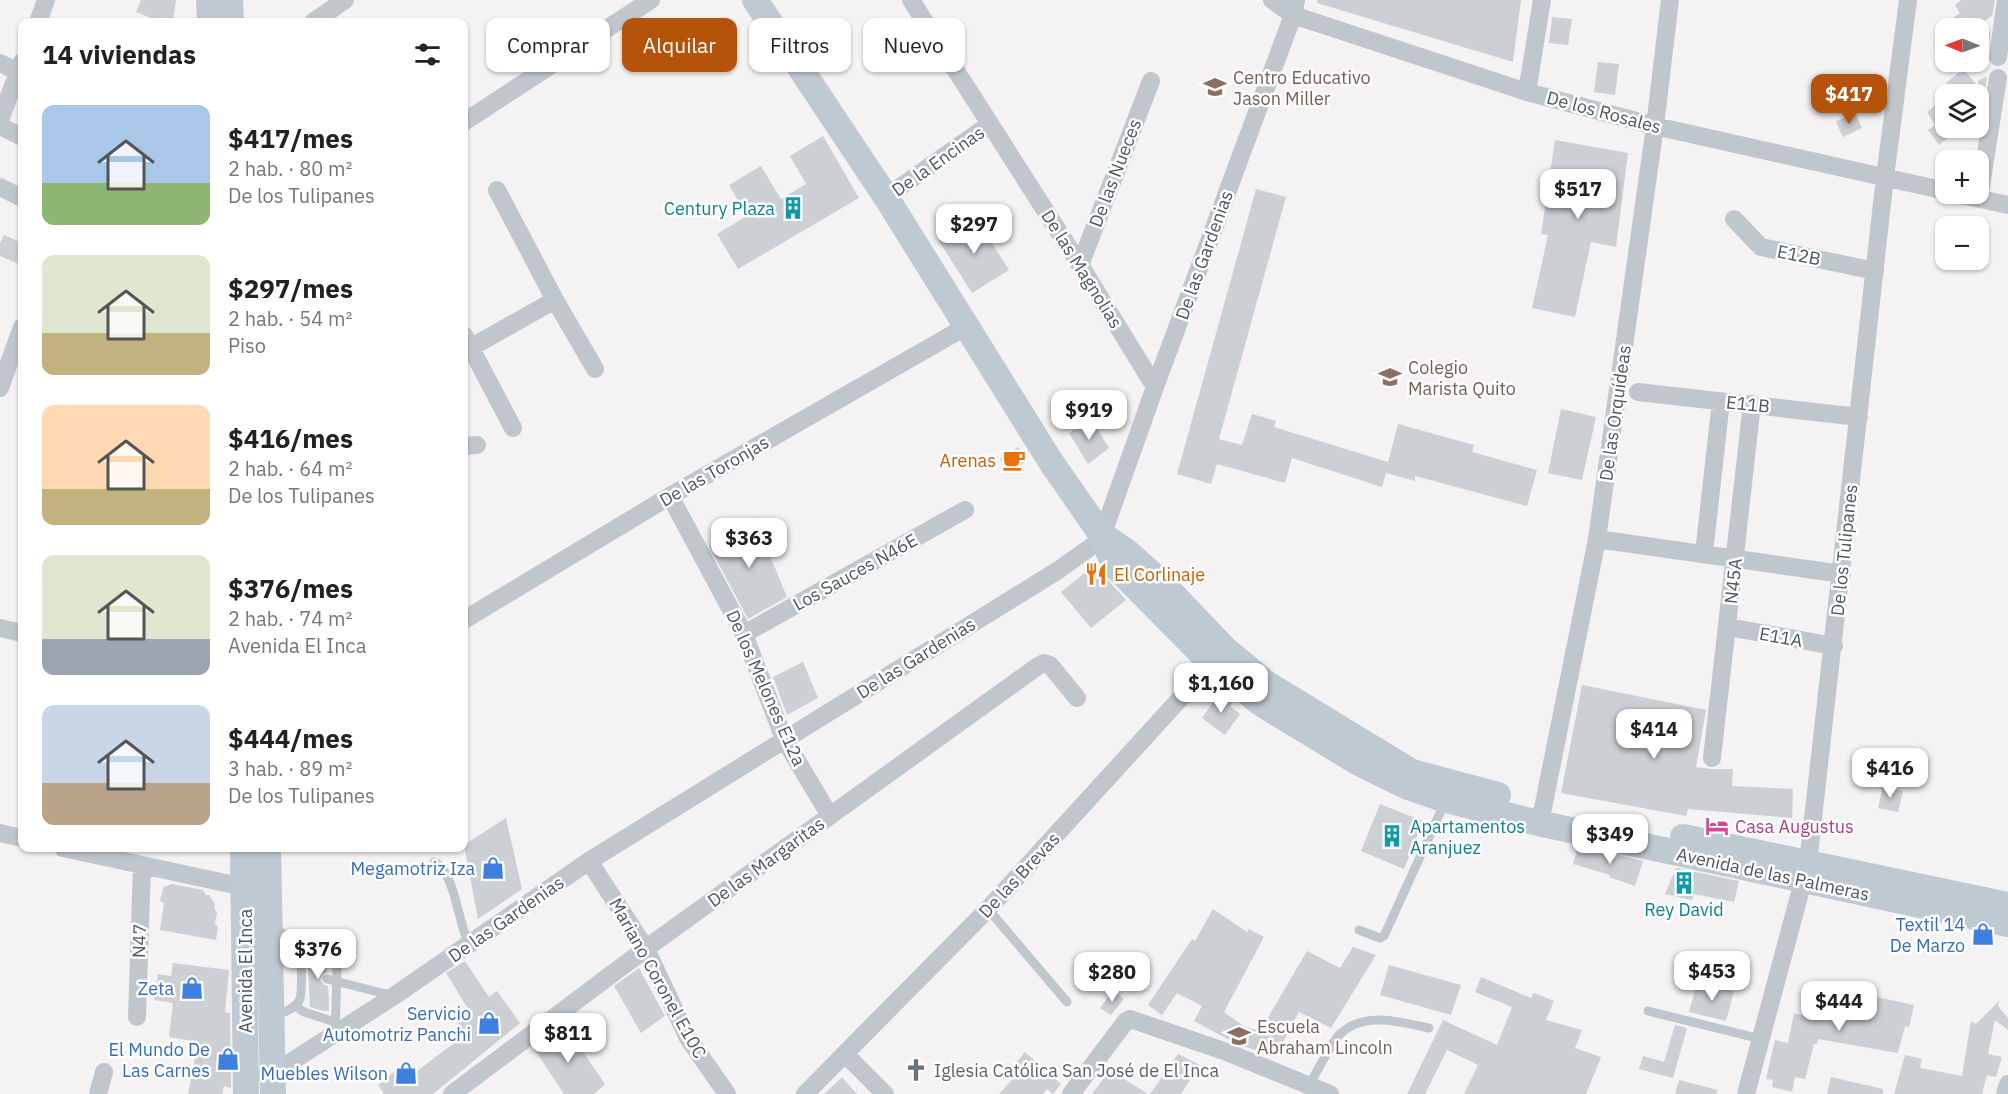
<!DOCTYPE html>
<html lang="es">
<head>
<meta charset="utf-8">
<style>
	:root { --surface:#fff; --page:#f2f2f2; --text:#222; --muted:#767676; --accent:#b45309 }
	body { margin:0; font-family:"IBM Plex Sans",sans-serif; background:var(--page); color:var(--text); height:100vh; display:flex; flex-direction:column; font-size:22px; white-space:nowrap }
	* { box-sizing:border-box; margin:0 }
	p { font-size:20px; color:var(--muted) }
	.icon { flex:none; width:33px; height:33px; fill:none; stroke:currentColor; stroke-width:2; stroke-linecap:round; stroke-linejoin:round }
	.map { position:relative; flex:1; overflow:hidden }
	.sheet { position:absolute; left:18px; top:18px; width:450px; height:834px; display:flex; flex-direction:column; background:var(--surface); border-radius:12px; box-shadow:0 2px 4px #0004 }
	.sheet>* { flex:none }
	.hud { position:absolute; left:486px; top:18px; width:570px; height:54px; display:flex; gap:12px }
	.needle { width:39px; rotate:271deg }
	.fabs { position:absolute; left:1935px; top:18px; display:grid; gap:12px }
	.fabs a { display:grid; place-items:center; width:54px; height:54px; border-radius:12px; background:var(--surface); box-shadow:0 2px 4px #0004; font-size:30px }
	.price { position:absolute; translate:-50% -51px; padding:0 14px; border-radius:12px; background:#fff; color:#222; font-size:20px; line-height:39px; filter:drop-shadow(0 2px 3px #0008) }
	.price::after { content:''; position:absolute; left:50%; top:36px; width:18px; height:14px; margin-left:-9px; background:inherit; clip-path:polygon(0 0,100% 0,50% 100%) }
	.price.active { background:var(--accent); color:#fff }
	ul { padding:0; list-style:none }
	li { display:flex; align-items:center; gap:18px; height:150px; padding:0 24px }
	li span { display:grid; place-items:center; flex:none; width:168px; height:120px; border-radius:12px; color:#555 }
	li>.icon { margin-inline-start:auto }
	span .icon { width:72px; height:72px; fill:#fffc; stroke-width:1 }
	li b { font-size:26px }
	h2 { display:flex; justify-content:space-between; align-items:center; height:72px; padding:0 24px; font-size:26px }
	.tag { padding:0 21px; border-radius:12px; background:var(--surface); box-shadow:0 2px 4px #0004; font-size:21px; line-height:54px }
	.tag.active { background:var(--accent); color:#fff }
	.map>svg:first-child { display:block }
	.building { fill:#cccfd4 }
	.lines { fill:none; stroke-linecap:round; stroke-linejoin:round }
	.lane { stroke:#bfc7cd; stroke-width:9 }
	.street { stroke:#bfc7cd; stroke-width:18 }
	.secondary { stroke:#bfc9d1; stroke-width:26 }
	.labels { text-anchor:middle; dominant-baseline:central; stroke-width:5; stroke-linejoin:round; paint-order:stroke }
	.education-label { font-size:18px; fill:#785e54; stroke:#fff; text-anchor:start }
	.street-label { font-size:18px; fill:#4b565e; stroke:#fff }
	.culture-label { font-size:18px; fill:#0d838f; stroke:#fff; text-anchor:end }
	.food-label { font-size:18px; fill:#c56008; stroke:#fff; text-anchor:end }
	.hotel-label { font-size:18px; fill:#b23c85; stroke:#fff; text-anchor:start }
	.shop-label { font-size:18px; fill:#366cbe; stroke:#fff; text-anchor:end }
	.worship-label { font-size:18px; fill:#5b616d; stroke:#fff; text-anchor:start }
</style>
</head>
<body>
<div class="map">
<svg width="2008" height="1094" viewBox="0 0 2008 1094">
	<rect width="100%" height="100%" fill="#f4f2f2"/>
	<!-- building -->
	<path class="building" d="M141,0H176L173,22H161L136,12Z
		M1317,0H1521L1513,62L1317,3Z
		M1961,0H1995L1992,16L1983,22L1990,32L1989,41L1978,50V28H1938L1960,13L1955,5Z
		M1552,17L1572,19L1568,45L1549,43Z
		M1598,62L1619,64L1615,95L1594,92Z
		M1963,69L1978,86V81L1987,76L1984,97L1978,101V94H1952L1945,84Z
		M1946,97V128H1960L1939,145L1928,130L1935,125L1927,112Z
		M1855,112L1862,128L1843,137L1836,122Z
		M823,136L859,198L738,269L717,234L747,216L729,185L761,166L781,199L806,184L790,156Z
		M1555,140L1628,153L1616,247L1591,242L1575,317L1532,308L1548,235L1541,234Z
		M1256,189L1286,197L1219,439L1242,445L1252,414L1276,421L1274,427L1388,462L1398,424L1474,445L1472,452L1537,470L1527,506L1415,476V481L1386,473L1382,487L1292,458L1285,483L1217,464L1211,484L1177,474Z
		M975,216L1009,270L972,293L939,241Z
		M4,235L22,243V255L19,264L0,256V243Z
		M1561,409L1596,417L1582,480L1548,473Z
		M1091,418L1109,448L1088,464L1069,433Z
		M1018,447L1027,461L1009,473L1000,459Z
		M754,517L787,597L748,619L709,546Z
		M1096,570L1101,572L1126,600L1091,628L1061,592L1087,571Z
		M803,662L818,698L787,715L773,677Z
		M1582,685L1706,710L1696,767L1711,769H1733L1732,786L1793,789L1792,818L1688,809L1686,816L1561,793Z
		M1220,692L1233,701L1230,706L1240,714L1225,735L1202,718Z
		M1883,786L1903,791L1898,812L1878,808Z
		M1380,804L1423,821L1404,869L1361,851Z
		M506,818L522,889L478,919L464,845Z
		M1578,847L1616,858L1617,855L1643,861L1635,886L1609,877L1610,875L1573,864Z
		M1676,868L1739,881L1734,902L1694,894L1692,900L1665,894Z
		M172,884L203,890L206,895H209L215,904L214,909L217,912L215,924L218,927L216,940L160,930L164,903L160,901L164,886H167Z
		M1213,909L1247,932L1249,929L1264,937L1224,1012L1245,1027L1260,1031L1307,951L1340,968L1353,947L1376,955L1331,1028L1299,1012L1275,1057L1235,1043L1194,1021L1202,1006L1177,993L1162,1015L1148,1005L1192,939L1195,941Z
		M326,950L327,972L322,975L320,980L323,984L328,986L329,1002V1011H324L310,1007L307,951Z
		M465,961L489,997L497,991L520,1023L433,1094H384L378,1085L409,1060L417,1071L466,1034L457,1022L470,1012L446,973Z
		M173,963L229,970L225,1012L230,1013L231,1088L224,1086L222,1094H188L198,1042L169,1037L173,1003L154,1000L158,974L171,976Z
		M1389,965L1461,985L1451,1015L1380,995Z
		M639,968L665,1016L641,1033L614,986Z
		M1481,977L1531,998L1534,993L1554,1001L1546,1020L1582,1030L1575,1048L1601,1057L1586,1094H1464L1478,1065L1447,1050L1425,1094H1407L1443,1020L1497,1045L1512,1007L1475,992Z
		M1697,983L1734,991L1726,1021L1689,1012Z
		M1830,987L1914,1005L1909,1027L1905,1026L1898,1053L1818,1039L1817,1044H1814L1805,1079L1795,1077L1792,1092L1772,1087L1773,1080L1766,1079L1775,1040L1788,1043L1794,1013L1823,1020Z
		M1113,990L1124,999L1111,1015L1100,1008Z
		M1999,1001L1998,1006L2008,1018V1030L1995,1020L1988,1054L2002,1057L1996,1077L1987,1075L1982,1094H1894L1905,1055L1922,1059L1920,1068L1962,1076L1971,1021L1976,1024Z
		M564,1024L605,1084L594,1094H564L533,1047Z
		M1675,1025L1687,1028L1673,1078L1639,1069L1643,1056L1664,1062Z
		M1025,1052L1061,1084L1053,1094L1047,1089L1043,1094H999L1024,1067L1017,1062Z
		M1178,1054L1200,1065L1181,1094H1150Z
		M1110,1070L1148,1094H1092Z
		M842,1077L857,1094H824Z
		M1831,1077L1883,1089V1094H1827Z
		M1679,1080L1717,1090L1716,1094H1675Z"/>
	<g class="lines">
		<!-- lane -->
		<path class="lane" d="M434,862C455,871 458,924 469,944
			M988,909L1067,1002
			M271,929C279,932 290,935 297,941C302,947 303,994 299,1001C295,1009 283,1012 276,1016
			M1359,930L1380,938L1384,936L1445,802
			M295,939L320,940L330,945L334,951L337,971L335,1034
			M327,979L394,996
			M295,1006L304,1012L335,1022
			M1648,1011L1761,1039
			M1309,1085C1316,1074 1332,1041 1340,1034C1364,1011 1400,1022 1429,1028"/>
		<!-- street -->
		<path class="street" d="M911,0L1080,265L1155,387
			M1272,0L1293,15L1527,92L1655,126L1946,191
			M38,22L46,0
			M313,22L345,0
			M1998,57L2006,0
			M0,63L18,72
			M1527,92L1542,0
			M0,120L22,62
			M464,122L651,0
			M0,126L22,137
			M0,187L22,198
			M497,190L555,300L595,369
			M1957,194L2008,205
			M886,197L990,124
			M1979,198L1998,78
			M1734,219L1761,247L1875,271
			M1080,265L1151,81
			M464,335L513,428
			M464,349L470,348L555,300
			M0,388L22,327
			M1638,392L1859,417
			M464,446L477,445
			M670,496L744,634L784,739L830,816
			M1597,539L1842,574
			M1704,553L1721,401
			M464,620L670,496L967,326
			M1728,627L1834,646
			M0,628L22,633
			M744,634L965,510
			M1712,758L1752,404
			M1538,823L1543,808L1597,539L1655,126L1670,0
			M0,833L22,838
			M63,848L244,887
			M589,861L646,949L688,1038L727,1094
			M137,1017L142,865
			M845,1054L885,1094
			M266,1075L272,1074L394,996L589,861L1057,571L1095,544L1107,522L1155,387L1293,15L1296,0
			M98,1094L104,1072
			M452,1094L652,944L1038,666L1044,663L1050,665L1077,698
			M805,1094L988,909L1220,655
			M1071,1094L1126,1021L1130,1019L1224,1051L1330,1094
			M1746,1094L1808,863L1885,177L1908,0
			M2005,1094L2008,1084"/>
		<!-- secondary -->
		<path class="secondary" d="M209,0L210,22
			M230,0L231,22
			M755,0L886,197L1051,462L1101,534L1114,565L1212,664L1260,703L1357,762L1408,787L1446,800L1538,823L2008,924
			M1101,534L1126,551L1162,583L1225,649L1266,683L1412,772L1498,795
			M1683,837L2008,905
			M243,848L246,1094
			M268,848L273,1094"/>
	</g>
	<!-- icons -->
	<defs>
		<g id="school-bare" transform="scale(1.8)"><path d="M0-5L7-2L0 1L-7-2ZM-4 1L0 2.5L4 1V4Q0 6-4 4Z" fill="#8d6e63" stroke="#fff" stroke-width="2.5" paint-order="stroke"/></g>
		<g id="building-bare" transform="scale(1.8)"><path d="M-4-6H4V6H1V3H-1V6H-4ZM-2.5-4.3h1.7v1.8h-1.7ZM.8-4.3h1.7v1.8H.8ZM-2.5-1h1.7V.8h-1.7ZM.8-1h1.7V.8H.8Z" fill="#0f9aa8" stroke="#fff" stroke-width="2.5" paint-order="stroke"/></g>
		<g id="cafe-bare" transform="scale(1.8)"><path d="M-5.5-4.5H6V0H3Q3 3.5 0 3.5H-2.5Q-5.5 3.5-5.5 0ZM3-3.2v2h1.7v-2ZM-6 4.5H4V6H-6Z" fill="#e8710a" stroke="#fff" stroke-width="2.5" paint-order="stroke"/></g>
		<g id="restaurant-bare" transform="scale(1.8)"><path d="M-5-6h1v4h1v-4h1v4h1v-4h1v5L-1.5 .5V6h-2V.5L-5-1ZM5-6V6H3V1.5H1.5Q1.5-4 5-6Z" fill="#e8710a" stroke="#fff" stroke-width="2.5" paint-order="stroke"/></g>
		<g id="hotel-bare" transform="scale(1.8)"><path d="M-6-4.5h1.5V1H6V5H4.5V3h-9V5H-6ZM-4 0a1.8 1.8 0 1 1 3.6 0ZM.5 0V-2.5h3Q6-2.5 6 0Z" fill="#d1479c" stroke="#fff" stroke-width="2.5" paint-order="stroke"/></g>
		<g id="shop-bare" transform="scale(1.8)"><path d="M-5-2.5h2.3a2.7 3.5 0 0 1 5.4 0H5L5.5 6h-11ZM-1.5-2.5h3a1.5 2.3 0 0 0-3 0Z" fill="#3f7fe0" stroke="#fff" stroke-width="2.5" paint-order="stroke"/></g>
		<g id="church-bare" transform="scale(1.8)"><path d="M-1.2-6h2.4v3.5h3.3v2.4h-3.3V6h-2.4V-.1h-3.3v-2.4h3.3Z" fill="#6b7280" stroke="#fff" stroke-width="2.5" paint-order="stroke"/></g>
	</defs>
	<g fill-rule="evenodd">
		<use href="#school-bare" x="1215" y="87"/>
		<use href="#building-bare" x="793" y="208"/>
		<use href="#school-bare" x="1390" y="377"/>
		<use href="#cafe-bare" x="1014" y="460"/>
		<use href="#restaurant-bare" x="1096" y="574"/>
		<use href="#hotel-bare" x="1717" y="826"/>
		<use href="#building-bare" x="1392" y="836"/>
		<use href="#shop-bare" x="493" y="868"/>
		<use href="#building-bare" x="1684" y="883"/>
		<use href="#shop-bare" x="1983" y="934"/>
		<use href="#shop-bare" x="192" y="988"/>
		<use href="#shop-bare" x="489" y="1023"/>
		<use href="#school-bare" x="1239" y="1036"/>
		<use href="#shop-bare" x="228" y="1059"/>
		<use href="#church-bare" x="916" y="1070"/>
		<use href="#shop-bare" x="406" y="1073"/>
	</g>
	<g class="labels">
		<!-- education labels -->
		<g class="education-label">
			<text x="1233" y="77">Centro Educativo<tspan x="1233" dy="21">Jason Miller</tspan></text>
			<text x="1408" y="367">Colegio<tspan x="1408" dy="21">Marista Quito</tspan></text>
			<text x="1257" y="1026">Escuela<tspan x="1257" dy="21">Abraham Lincoln</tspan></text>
		</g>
		<!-- street labels -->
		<g class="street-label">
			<text transform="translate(1604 112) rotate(15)">De los Rosales</text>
			<text transform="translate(938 161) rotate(-35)">De la Encinas</text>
			<text transform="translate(1115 173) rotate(-69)">De las Nueces</text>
			<text transform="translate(1204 255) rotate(-70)">De las Gardenias</text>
			<text transform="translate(1799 255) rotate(11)">E12B</text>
			<text transform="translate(1082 269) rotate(58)">De las Magnolias</text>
			<text transform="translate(1748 404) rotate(6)">E11B</text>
			<text transform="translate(1615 413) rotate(-82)">De las Orquídeas</text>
			<text transform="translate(714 471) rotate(-30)">De las Toronjas</text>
			<text transform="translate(1844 550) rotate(-84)">De los Tulipanes</text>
			<text transform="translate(855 572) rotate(-29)">Los Sauces N46E</text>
			<text transform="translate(1733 581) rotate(-84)">N45A</text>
			<text transform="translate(1781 637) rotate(10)">E11A</text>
			<text transform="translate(916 658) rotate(-32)">De las Gardenias</text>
			<text transform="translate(766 688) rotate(66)">De los Melones E12a</text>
			<text transform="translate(766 862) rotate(-36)">De las Margaritas</text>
			<text transform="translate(1773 874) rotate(12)">Avenida de las Palmeras</text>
			<text transform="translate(1019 875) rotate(-47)">De las Brevas</text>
			<text transform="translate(506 919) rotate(-35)">De las Gardenias</text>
			<text transform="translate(139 941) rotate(-88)">N47</text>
			<text transform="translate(245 971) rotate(-90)">Avenida El Inca</text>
			<text transform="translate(658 978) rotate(61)">Mariano Coronel E10C</text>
		</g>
		<!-- culture labels -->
		<g class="culture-label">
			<text x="775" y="208">Century Plaza</text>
			<text x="1410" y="826" text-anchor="start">Apartamentos<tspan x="1410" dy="21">Aranjuez</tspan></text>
			<text x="1684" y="909" text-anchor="middle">Rey David</text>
		</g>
		<!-- food labels -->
		<g class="food-label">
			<text x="996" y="460">Arenas</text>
			<text x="1114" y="574" text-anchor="start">El Corlinaje</text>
		</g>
		<!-- hotel labels -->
		<g class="hotel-label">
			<text x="1735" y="826">Casa Augustus</text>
		</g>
		<!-- shop labels -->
		<g class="shop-label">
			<text x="475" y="868">Megamotriz Iza</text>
			<text x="1965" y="924">Textil 14<tspan x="1965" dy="21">De Marzo</tspan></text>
			<text x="174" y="988">Zeta</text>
			<text x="471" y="1013">Servicio<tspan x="471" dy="21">Automotriz Panchi</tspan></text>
			<text x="210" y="1049">El Mundo De<tspan x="210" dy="21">Las Carnes</tspan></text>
			<text x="388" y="1073">Muebles Wilson</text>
		</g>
		<!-- worship labels -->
		<g class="worship-label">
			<text x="934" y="1070">Iglesia Católica San José de El Inca</text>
		</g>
	</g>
</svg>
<div class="fabs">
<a><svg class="needle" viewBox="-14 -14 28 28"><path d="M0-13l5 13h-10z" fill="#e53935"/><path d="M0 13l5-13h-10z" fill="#767676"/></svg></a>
<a><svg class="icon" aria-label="layers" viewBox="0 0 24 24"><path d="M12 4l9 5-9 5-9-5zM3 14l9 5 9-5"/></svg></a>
<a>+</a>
<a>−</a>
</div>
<b class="price active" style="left:1849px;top:125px">$417</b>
<b class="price" style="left:1578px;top:220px">$517</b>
<b class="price" style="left:974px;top:255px">$297</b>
<b class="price" style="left:1089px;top:441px">$919</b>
<b class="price" style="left:749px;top:569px">$363</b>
<b class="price" style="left:1221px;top:714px">$1,160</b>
<b class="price" style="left:1654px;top:760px">$414</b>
<b class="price" style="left:1890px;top:799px">$416</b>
<b class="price" style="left:1610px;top:865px">$349</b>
<b class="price" style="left:318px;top:980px">$376</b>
<b class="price" style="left:1712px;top:1002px">$453</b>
<b class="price" style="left:1112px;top:1003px">$280</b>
<b class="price" style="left:1839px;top:1032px">$444</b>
<b class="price" style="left:568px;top:1064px">$811</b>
<div class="hud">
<a class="tag">Comprar</a>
<a class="tag active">Alquilar</a>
<a class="tag">Filtros</a>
<a class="tag">Nuevo</a>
</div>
<section class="sheet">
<h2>14 viviendas<svg class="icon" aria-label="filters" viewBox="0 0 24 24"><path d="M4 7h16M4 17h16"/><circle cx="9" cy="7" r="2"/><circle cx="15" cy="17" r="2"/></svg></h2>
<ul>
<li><span style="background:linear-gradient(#a9c7e8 65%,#8fb573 0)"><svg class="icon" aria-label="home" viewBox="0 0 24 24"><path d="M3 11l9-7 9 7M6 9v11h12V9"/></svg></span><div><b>$417/mes</b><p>2 hab. · 80 m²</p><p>De los Tulipanes</p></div></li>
<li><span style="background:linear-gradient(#dfe7d0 65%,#c2b280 0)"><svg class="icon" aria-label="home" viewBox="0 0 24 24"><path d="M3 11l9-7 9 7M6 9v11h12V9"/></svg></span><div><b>$297/mes</b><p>2 hab. · 54 m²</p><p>Piso</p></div></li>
<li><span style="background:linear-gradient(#ffd9b3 70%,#c2b280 0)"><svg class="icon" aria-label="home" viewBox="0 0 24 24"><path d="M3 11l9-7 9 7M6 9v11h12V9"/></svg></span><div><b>$416/mes</b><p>2 hab. · 64 m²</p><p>De los Tulipanes</p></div></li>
<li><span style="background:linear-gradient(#dfe7d0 70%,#9aa5b1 0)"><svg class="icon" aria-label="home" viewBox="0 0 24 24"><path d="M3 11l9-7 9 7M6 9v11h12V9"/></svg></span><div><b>$376/mes</b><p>2 hab. · 74 m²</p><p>Avenida El Inca</p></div></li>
<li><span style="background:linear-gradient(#c9d6e8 65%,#b9a48a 0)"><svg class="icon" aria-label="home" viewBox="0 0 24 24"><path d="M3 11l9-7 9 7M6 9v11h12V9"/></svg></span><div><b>$444/mes</b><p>3 hab. · 89 m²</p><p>De los Tulipanes</p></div></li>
</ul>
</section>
</div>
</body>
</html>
